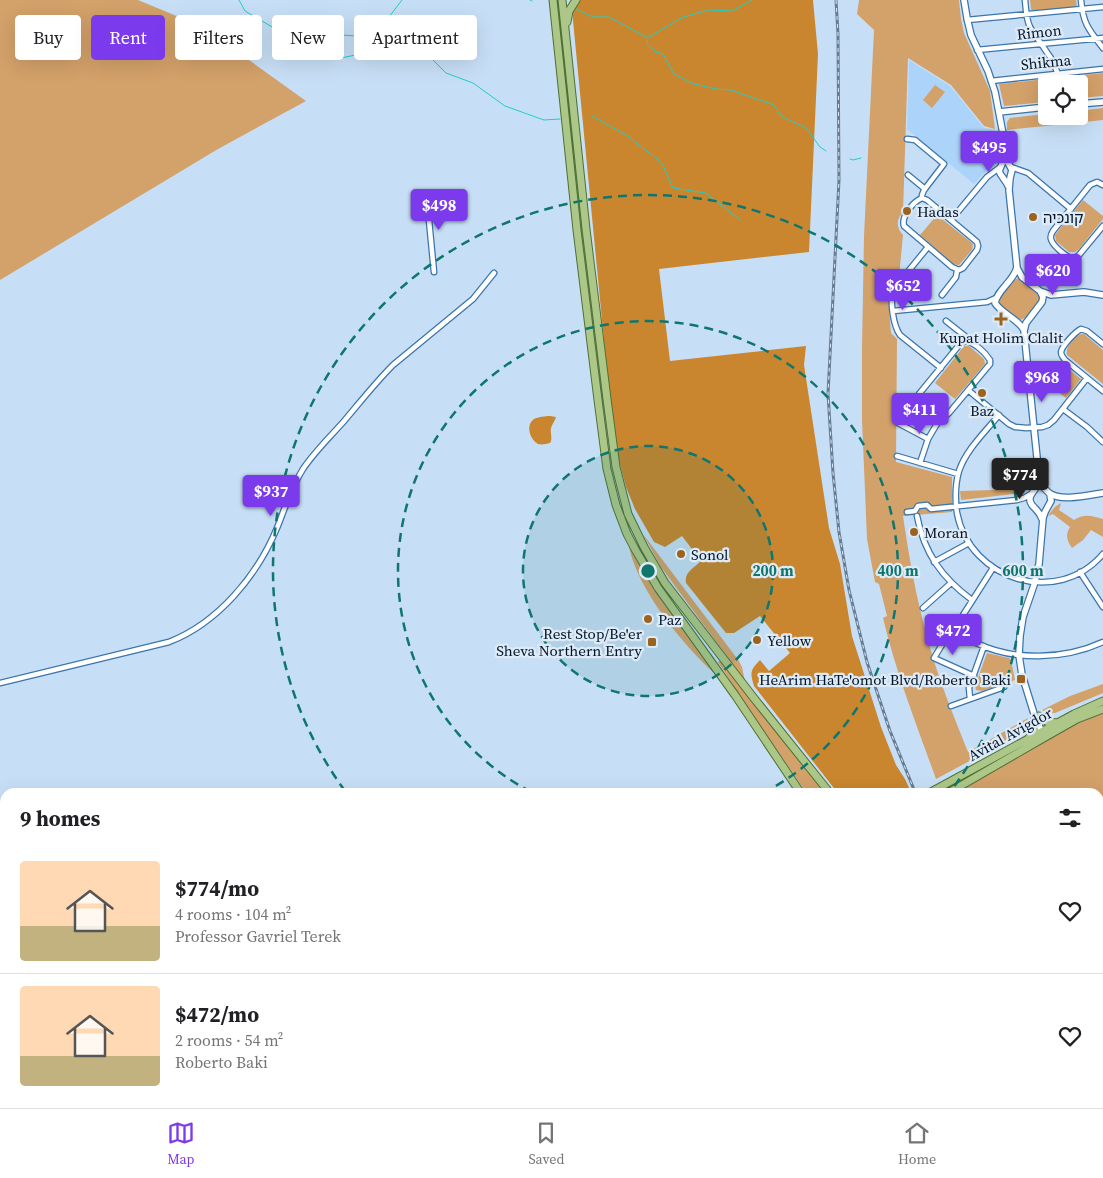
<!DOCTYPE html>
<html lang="en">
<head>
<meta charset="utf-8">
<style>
	:root { --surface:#fff; --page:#f6f6f6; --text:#202124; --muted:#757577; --line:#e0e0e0; --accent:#7c3aed }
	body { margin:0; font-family:"Source Serif 4","Noto Sans Hebrew",serif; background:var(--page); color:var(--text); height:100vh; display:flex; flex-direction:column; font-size:19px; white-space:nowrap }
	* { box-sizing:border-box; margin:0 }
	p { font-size:16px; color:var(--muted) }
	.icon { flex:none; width:28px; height:28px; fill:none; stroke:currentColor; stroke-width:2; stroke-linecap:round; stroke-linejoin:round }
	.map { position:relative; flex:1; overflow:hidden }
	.side { position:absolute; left:0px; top:788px; width:1104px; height:321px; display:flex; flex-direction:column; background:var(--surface); border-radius:15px 15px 0 0; box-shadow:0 5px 20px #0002 }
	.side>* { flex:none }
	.banner { position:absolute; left:15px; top:15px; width:500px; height:45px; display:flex; gap:10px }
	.buttons { position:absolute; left:1038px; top:75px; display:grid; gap:10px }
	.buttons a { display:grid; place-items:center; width:50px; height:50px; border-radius:5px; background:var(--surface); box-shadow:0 5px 20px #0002; font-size:25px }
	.price { position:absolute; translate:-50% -42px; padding:0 11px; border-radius:5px; background:var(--accent); color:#fff; font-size:16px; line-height:32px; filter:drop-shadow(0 1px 2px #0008) }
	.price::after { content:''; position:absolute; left:50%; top:30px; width:15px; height:11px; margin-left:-8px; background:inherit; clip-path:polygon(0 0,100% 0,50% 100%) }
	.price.on { background:#222; color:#fff }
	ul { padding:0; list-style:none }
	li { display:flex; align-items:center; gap:15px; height:125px; padding:0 20px }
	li+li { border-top:1px solid var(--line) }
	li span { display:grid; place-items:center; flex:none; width:140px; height:100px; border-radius:5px; color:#555 }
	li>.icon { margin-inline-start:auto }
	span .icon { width:60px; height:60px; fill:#fffc; stroke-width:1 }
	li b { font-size:21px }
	h2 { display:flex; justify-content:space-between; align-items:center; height:60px; padding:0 20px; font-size:21px }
	.chip { padding:0 18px; border-radius:5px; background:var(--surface); box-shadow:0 5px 20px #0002; font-size:18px; line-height:45px }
	.chip.on { background:var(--accent); color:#fff }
	.dock { display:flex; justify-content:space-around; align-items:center; height:70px; border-top:1px solid var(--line); background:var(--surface); font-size:14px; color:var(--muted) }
	.dock a { display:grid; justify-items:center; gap:2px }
	.dock .on { color:var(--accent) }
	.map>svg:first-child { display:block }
	.built { fill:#acd3fa }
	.green { fill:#d3a16a }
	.forest { fill:#ca862e }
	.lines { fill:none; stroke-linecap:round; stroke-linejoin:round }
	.stream { stroke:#20cec4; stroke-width:1 }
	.minor-casing { stroke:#3b75ab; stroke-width:7 }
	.tertiary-casing { stroke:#3b75ab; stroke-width:8 }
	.primary-casing { stroke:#4d7034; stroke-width:9 }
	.minor { stroke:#fff; stroke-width:4.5 }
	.tertiary { stroke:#fff; stroke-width:5.5 }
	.primary { stroke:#adc788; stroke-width:7 }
	.rail-casing { stroke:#667c92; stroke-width:3 }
	.rail { stroke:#deeaf6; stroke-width:1; stroke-dasharray:4; stroke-linecap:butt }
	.ring { fill:none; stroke:#0f766e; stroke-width:2.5; stroke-dasharray:9 6 }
	.poi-dot { fill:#9b641e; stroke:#deeaf6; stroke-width:2 }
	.labels { text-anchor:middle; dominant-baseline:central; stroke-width:4.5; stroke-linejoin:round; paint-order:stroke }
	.street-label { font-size:15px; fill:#00152a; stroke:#deeaf6 }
	.poi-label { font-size:15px; fill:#00152a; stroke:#deeaf6; text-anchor:start }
	.centre { fill:#0f766e; stroke:#deeaf6; stroke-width:2.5 }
	.ring-label { font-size:15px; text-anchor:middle; font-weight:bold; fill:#0f766e; stroke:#deeaf6; stroke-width:4.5; stroke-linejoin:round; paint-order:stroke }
</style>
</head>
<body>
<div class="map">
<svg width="1103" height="1108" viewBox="0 0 1103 1108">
	<rect width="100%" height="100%" fill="#c7dff6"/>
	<!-- built -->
	<path class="built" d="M909,60L950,86L984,128L995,130L1001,159L996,165L987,170L974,184L907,129Z
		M0,909H5V1069L0,1070Z
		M441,1104H486L479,1108H446Z"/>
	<!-- green -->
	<path class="green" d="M0,0H138L203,27L306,101L218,149L0,280Z
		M859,0H959L961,19L964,33L990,91L995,129L984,126L951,85L908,58L903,212C896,219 896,227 903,235L899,277L890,287L888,296L891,333L897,339L896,462L952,477V512L903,516C909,557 916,597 927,636C937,676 953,714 968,752L1028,718L1026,727L1022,733L936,779C917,726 896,673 883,618L887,616L879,584L875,582L867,539L862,420V348L864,236L874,30L857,14Z
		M1030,0H1076L1077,7L1033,12L1031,9Z
		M1103,73V96L1079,98V84H1065L1064,77Z
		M1054,78L1055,84H1046V102L1004,106L999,84Z
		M935,85L945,92L932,108L923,100Z
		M1103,108V120L1007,130V122L1010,118L1046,114V116H1079V111Z
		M1083,200L1103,216V219L1079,249L1075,252H1069L1056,241L1055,235Z
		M937,215L972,243L973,245L972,250L959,265L953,264L920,235Z
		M1018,278H1020L1038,292L1040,296C1039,305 1029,318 1020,320L1001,306L999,301C1001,293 1010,282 1018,278Z
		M1081,334H1084L1103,350V384L1067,355C1065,347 1074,337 1081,334Z
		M964,346H969L984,359L985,364L955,399L935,383Z
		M1065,366L1081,379L1066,398L1049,385Z
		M1023,489L1022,493L961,500L960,491Z
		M1061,503L1059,510L1074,520C1084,513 1092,516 1103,519V537L1091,530L1083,540L1072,548C1067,541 1065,535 1070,527L1053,514L1048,516C1052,510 1055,506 1061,503Z
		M643,534L739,661L742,667L745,681L661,567Z
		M629,547L660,598L715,674C683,645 638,590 629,547Z
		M987,653L1009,658L1011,660L1015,680L982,691L976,690L975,686Z
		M720,660L774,727L824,792H806L761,727L718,662Z
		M1103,684V693L1055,713H1049L1042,710L1070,696Z
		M1103,713V839L1099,845V792H959L1069,727Z
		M1099,987L1100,989H1103V1108H1083L1081,1104H1099Z
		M877,1104H952V1108H877Z"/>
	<!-- forest -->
	<path class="forest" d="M571,0H813L818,54L809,252L659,269L670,361L806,346L804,365L829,528L840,564L852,636L881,727L896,765L905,779L911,792H837L754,686C750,673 750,670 760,660L769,671L790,653L760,616L734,633H726L686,583C684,572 694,568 701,561L682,536L665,547L654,542L635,509L626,487L619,461L608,382Z
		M550,416L556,417C555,421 552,424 551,428C550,434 553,438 550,443C546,444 542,445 538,444C530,440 525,425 534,419C538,417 545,416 550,416Z"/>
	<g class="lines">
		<!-- stream -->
		<path class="stream" d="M239,0L245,11L284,34H295L309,26L320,27L341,35L357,36L371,34L389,17L402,0
			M530,0L532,1
			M576,9L593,17H609L648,38L647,44L656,52L663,54L674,74L694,84L716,89L731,90L774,105L781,116L806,128L820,147L826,151
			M284,34L292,46L311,57L341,58L385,49L419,46L446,73L473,83L505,106L544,120L560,119
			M649,37L683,17L709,10L732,11L752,0
			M592,116L628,136L662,163L673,188L706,193L740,220
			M850,159L853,160L861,158
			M0,835L5,834"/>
		<!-- minor casing -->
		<g class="minor-casing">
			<path id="minor" d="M1025,0C1026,9 1026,19 1030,27C1035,36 1041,43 1046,51C1054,61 1058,72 1060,84
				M1081,0C1083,24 1089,30 1103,48
				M967,20L1103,7
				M977,50L1103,38
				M991,81L1103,69
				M907,139L915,140L944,164L924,190L922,195V198
				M1011,167L1028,173L1071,209
				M908,175L925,189
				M1103,185L1097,182L1090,185L1053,231C1051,234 1050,236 1051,239C1052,245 1066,257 1072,258C1076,258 1076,257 1079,255L1103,226
				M922,198L927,200L977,242L978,246L977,250L963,268L959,270L952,267L904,226C901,216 913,202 922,198Z
				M422,209L428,210L434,272
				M951,220L987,177L999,168
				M928,247L893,290C890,302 893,325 900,335L941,368
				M942,295L956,277L957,270
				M893,311L987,302L996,298
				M946,321L965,336L966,341
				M965,341C974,342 985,352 990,360V364L949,413C947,415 945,417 942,417C937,416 920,403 919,399C919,397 919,396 919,394L960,344Z
				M1103,344L1087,331L1081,329C1075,332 1062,346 1061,352C1061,356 1063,357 1065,360L1103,391
				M968,390L1009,424L1015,427L1026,428L1042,427L1048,425L1054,420L1087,378
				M1063,409L1087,427L1103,442
				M999,415C985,432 966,450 959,471C955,485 955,499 957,513C970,581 1058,607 1103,554
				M898,423L928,439
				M897,456L958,474
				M920,463L928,439L941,417
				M907,512L915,511L918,506L927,505L931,509L1017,500L1024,498L1031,494
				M917,516C924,553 942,578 972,600
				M934,562L969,543
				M993,568L958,623L957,630C962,637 969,639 976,643C1014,661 1064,660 1103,642
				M1080,572L1103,607
				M923,608L951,583
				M957,628L949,633L934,658L974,676
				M0,683L169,642C218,623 257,576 277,528C285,508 291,488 303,469C315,451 331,436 345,420C361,401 376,382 393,365L473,299L494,273
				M970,699L969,688L984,646
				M951,706L1004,687
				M1099,875L1103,878
				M1099,905L1103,895
				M1099,970L1103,968
				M259,1104V1108
				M369,1104L374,1108
				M435,1104L440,1108
				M711,1104L713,1108
				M777,1104L778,1108
				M61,1108L66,1106L98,1104
				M484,1108L490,1104
				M494,1108L500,1104
				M522,1108L528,1104
				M673,1108L681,1104L684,1108
				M697,1108L706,1104"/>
		</g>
		<!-- tertiary casing -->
		<g class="tertiary-casing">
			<path id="tertiary" d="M964,0L967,18L971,35L988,71L995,92L1004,139L1006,159L1012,170L1010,178L1009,190L1017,268L1022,277L1040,291L1043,297L1042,302L1026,323L1024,331L1039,477L1043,487L1050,494L1051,501L1045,512L1043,518L1039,564L1034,585L1023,617L1020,636L1019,655L1022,675L1035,717L1042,732L1044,734
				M1079,104L1103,102
				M999,112L1046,107
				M1005,157L999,171C1001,177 1006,180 1008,186
				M1017,267C1014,281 997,290 995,303C1002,314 1017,318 1024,330
				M1040,291L1051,295L1084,292L1103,295
				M1039,477C1039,481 1038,483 1037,486C1034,492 1026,497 1032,505C1036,510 1040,512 1042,519
				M1049,493C1061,502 1089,495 1103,493
				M305,1104L307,1108
				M871,1104L872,1108
				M619,1108L626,1104"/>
		</g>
		<!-- primary casing -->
		<g class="primary-casing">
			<path id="primary" d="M553,0L577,230L598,400L607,469L616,505L627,534L636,551L658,588L735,695L800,792
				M562,0L586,229L607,399L616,467L628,514L644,547L665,583L753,697L829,792
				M567,22L569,11L576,0
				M1039,716L1048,722L1058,723
				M1028,739L1034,731L1035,717
				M931,792L1074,714L1103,701
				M950,792L1047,736L1077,719L1103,709
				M0,1076L5,1075
				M0,1083L5,1082
				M955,1104V1108
				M964,1104V1108"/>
		</g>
		<!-- minor -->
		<use href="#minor" class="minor"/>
		<!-- tertiary -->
		<use href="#tertiary" class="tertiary"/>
		<!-- primary -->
		<use href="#primary" class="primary"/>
		<!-- rail casing -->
		<g class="rail-casing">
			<path id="rail" d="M836,0L838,34L839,180L828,394L833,473L839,532L849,590L867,662L890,731L915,792
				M1077,1104L1079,1108"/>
		</g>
		<!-- rail -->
		<use href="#rail" class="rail"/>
	</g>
	<!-- distance rings -->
	<circle cx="648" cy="571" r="125" fill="#0f766e" fill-opacity=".12"/>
	<g class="ring">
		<circle cx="648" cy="571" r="125"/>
		<path d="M531 792A250 250 0 1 1 765 792"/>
		<path d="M345 791A375 375 0 1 1 951 791"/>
	</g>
	<!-- markers -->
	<g class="poi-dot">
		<circle cx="907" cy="211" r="5"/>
		<circle cx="1033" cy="217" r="5"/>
		<path d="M998.5 311.5h5v5h5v5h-5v5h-5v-5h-5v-5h5z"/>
		<circle cx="982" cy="393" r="5"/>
		<circle cx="914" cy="532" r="5"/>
		<circle cx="681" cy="554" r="5"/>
		<circle cx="648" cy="619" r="5"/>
		<circle cx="757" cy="640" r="5"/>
		<rect x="647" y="637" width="10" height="10" rx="2.5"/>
		<rect x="1016" y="674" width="10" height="10" rx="2.5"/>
	</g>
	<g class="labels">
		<!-- street labels -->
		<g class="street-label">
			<text transform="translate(1039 32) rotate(-6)">Rimon</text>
			<text transform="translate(1046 62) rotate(-6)">Shikma</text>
			<text transform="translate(1010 734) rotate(-29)">Avital Avigdor</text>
		</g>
		<!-- poi labels -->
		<g class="poi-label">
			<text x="917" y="211">Hadas</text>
			<text x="1043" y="217">קונכיה</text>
			<text x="1001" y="337" text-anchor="middle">Kupat Holim Clalit</text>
			<text x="982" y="410" text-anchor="middle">Baz</text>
			<text x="924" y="532">Moran</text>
			<text x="691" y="554">Sonol</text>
			<text x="658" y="619">Paz</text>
			<text x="642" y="633" text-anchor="end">Rest Stop/Be'er<tspan x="642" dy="17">Sheva Northern Entry</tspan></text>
			<text x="767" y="640">Yellow</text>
			<text x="1011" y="679" text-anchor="end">HeArim HaTe'omot Blvd/Roberto Baki</text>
		</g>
	</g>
	<circle cx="648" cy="571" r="8" class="centre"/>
	<g class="ring-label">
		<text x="773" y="576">200 m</text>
		<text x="898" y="576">400 m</text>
		<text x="1023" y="576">600 m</text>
	</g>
</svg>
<div class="buttons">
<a><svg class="icon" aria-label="locate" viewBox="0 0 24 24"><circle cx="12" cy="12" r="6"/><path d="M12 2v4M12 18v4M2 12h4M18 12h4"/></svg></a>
</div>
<b class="price" style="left:989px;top:173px">$495</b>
<b class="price" style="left:439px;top:231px">$498</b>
<b class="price" style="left:1053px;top:296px">$620</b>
<b class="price" style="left:903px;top:311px">$652</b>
<b class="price" style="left:1042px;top:403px">$968</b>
<b class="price" style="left:920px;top:435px">$411</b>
<b class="price on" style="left:1020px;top:500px">$774</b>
<b class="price" style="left:271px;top:517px">$937</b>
<b class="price" style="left:953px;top:656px">$472</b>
<div class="banner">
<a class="chip">Buy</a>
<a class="chip on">Rent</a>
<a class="chip">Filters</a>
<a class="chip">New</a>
<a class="chip">Apartment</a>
</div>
<section class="side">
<h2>9 homes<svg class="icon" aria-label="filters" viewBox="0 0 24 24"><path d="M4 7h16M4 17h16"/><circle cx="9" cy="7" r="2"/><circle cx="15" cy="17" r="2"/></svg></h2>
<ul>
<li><span style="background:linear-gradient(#ffd9b3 65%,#c2b280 0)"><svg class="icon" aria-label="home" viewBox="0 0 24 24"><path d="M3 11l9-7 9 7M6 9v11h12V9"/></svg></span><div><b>$774/mo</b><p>4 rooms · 104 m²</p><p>Professor Gavriel Terek</p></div><svg class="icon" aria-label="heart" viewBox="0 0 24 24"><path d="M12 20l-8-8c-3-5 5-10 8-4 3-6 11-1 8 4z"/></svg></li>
<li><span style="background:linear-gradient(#ffd9b3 70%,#c2b280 0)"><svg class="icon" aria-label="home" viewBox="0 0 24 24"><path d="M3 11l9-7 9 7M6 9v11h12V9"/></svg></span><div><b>$472/mo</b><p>2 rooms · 54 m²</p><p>Roberto Baki</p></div><svg class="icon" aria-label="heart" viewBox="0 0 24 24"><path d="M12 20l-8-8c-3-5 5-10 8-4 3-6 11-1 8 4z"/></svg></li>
</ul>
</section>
</div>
<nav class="dock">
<a class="on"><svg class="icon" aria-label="map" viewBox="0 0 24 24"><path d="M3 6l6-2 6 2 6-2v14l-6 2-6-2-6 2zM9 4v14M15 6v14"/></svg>Map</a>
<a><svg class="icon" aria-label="saved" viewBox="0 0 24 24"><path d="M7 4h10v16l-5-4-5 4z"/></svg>Saved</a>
<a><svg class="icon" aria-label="home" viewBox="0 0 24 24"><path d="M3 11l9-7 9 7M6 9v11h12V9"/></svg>Home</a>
</nav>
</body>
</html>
